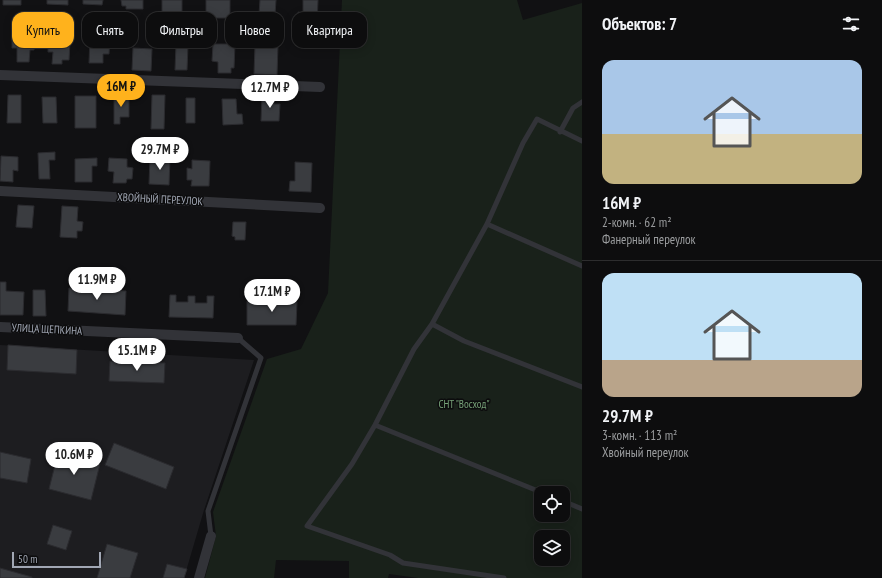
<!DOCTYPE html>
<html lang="ru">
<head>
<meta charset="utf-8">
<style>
	:root { --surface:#0d0d0e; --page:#161617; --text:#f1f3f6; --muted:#9a9c9e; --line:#2d2d2e; --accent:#ffb21c }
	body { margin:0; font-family:"PT Sans Narrow",sans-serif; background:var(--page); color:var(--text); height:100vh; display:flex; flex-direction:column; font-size:15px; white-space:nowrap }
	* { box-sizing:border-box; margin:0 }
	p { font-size:13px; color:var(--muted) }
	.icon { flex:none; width:22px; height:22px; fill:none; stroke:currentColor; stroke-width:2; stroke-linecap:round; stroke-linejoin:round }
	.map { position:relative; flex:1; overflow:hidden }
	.drawer { display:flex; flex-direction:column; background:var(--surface); width:300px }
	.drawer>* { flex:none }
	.guide { position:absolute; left:12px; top:12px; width:380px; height:36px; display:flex; gap:8px }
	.fabs { position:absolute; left:534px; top:486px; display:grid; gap:8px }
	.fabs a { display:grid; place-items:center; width:36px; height:36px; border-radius:8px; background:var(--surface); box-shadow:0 2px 10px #0003,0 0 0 1px var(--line); font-size:20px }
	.scale { position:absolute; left:12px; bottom:10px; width:89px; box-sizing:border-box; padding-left:4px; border:2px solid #a1a7b4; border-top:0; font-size:11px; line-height:14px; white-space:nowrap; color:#a1a7b4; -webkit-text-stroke:3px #0c0c0d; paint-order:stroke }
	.price { position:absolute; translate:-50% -34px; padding:0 9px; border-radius:14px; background:#fff; color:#222; font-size:13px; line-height:26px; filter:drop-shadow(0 1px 2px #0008) }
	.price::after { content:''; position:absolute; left:50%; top:24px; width:12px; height:9px; margin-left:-6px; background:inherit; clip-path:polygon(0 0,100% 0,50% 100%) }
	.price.on { background:var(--accent); color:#111 }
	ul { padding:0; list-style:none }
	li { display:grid; align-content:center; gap:8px; height:212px; padding:0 20px }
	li+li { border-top:1px solid var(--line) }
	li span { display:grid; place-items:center; height:124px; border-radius:12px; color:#555 }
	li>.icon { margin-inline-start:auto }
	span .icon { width:72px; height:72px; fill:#fffc; stroke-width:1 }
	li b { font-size:17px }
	h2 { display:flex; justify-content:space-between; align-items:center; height:48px; padding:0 20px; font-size:17px }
	.pill { padding:0 14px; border-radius:12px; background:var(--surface); box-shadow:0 2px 10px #0003,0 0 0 1px var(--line); font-size:14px; line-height:36px }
	.pill.on { background:var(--accent); color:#111 }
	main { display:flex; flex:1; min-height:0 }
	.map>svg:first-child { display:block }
	.built { fill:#1d1d20 }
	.green { fill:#19211a; fill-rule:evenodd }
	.building { fill:#3a3c40; stroke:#2b2b2f }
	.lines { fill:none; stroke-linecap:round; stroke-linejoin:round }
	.lane { stroke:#323338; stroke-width:5 }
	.street { stroke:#323338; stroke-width:10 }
	.labels { text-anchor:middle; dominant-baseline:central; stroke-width:3; stroke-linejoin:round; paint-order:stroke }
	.street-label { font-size:11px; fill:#a1a7b4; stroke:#0c0c0d }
	.park-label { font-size:11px; fill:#76a178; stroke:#0c0c0d }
</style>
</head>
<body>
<main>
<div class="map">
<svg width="582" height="578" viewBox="0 0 582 578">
	<rect width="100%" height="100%" fill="#111113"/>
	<!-- built -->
	<path class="built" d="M0,345L254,360L204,510L184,578H0Z"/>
	<!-- green -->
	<path class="green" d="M342,0H517L523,20L582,3V578H418L389,574L388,578H349V561L276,560L274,578H205L216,536L213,512L267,359L301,349L328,293ZM541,493H563V515H541ZM541,537H563V559H541Z"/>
	<!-- building -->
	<path class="building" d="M3,0H21V5H3Z
		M47,0H68V5L47,4Z
		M83,0H103L102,5L83,4Z
		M121,0H143V9H126V6H122Z
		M162,0H182V13L162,12Z
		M206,0H230V18H206Z
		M260,0H276L275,15L259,14Z
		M303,0H318L317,26L298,25V12L303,13Z
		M22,24H30V39H35L34,50H30L29,62H17V48H12V39H22Z
		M90,37H110L109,54H103V63H89Z
		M48,41L70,42L69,60H62V64H52L53,52H48Z
		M176,44L188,45L187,70H175Z
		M213,44H235L234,68H231V73H218V62L212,61Z
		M255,45H278L277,75L254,74Z
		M133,48L152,49L151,71L132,70Z
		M8,95H21V123H7Z
		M152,95H165L164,129H151Z
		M75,96H96V128H75Z
		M114,96H129V117H120V124H114Z
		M262,96H274V104H280L279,121H261Z
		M42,97H56L57,123H43Z
		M186,98H195V123H186Z
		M222,99H236L237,114H242L243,124L223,125Z
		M55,152V160H49L50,179H39L38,153Z
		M1,156L18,157V171L13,170V182L0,181Z
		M150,157L170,158L169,185L149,184Z
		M97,158V166H92V182H75V159Z
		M109,158L127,159V167L133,168L132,179H127L126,183H113L114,172L108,171Z
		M192,160L210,161L209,186H191L192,180H187V168L192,169Z
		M295,162L312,163L311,192L289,191L290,181H295Z
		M18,205L34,206L32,228L16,227Z
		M62,206L78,207L77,221L83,222L82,231H77V238L60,237Z
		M233,222H246L245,240H235V237L232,236Z
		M0,282H6V291L24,292L23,315H0Z
		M69,288L126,291L125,315L68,311Z
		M33,290H45L46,316H33Z
		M170,295H176V302H188V296H195V303H207V296H214L213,318L169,317Z
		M247,301L297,302L296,325H247Z
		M8,345L77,350L76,374L7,370Z
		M110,361L165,363L164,383L109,381Z
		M114,443L174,467L166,489L105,465Z
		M0,452L31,459L27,483L0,478Z
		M58,453L100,464L91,500L49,489Z
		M53,525L72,531L66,550L47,544Z
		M107,544L138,553L130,578H97Z
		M167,564L187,569L184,578H163Z
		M0,568L32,577V578H0Z"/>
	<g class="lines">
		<!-- lane -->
		<path class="lane" d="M560,132L573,108L582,102
			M487,224L582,266
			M432,324L464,341L582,387
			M375,425L543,493
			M563,501L582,509
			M211,536L208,511L261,358L238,338
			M504,578L403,563L390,555L307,526L352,464L375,425L414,349L432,324L487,224L523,143L537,119L582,141"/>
		<!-- street -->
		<path class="street" d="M0,75L320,87
			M0,191L320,208
			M0,327L238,338
			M199,578L211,536"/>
	</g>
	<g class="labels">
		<!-- street labels -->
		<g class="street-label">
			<text transform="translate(160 199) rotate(3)">ХВОЙНЫЙ ПЕРЕУЛОК</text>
			<text transform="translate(47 329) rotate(3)">УЛИЦА ЩЕПКИНА</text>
		</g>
		<!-- park labels -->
		<g class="park-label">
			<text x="464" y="404">СНТ "Восход"</text>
		</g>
	</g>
</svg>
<div class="fabs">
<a><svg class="icon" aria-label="locate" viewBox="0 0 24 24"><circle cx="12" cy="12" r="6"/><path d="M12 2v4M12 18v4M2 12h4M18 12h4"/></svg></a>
<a><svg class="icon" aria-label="layers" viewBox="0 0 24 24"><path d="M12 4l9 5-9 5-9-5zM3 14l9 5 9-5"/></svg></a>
</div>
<div class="scale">50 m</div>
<b class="price on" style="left:121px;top:108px">16M ₽</b>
<b class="price" style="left:270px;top:109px">12.7M ₽</b>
<b class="price" style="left:160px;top:171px">29.7M ₽</b>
<b class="price" style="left:97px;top:301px">11.9M ₽</b>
<b class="price" style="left:272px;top:313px">17.1M ₽</b>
<b class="price" style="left:137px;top:372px">15.1M ₽</b>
<b class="price" style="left:74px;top:476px">10.6M ₽</b>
<div class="guide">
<a class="pill on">Купить</a>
<a class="pill">Снять</a>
<a class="pill">Фильтры</a>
<a class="pill">Новое</a>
<a class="pill">Квартира</a>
</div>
</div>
<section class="drawer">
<h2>Объектов: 7<svg class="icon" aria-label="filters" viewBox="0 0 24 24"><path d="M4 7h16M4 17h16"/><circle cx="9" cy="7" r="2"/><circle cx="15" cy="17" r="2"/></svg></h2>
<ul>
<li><span style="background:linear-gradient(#a9c7e8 60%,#c2b280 0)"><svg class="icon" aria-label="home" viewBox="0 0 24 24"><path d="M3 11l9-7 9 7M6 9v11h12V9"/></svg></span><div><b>16M ₽</b><p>2-комн. · 62 m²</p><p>Фанерный переулок</p></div></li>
<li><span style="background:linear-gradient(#bfe0f5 70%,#b9a48a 0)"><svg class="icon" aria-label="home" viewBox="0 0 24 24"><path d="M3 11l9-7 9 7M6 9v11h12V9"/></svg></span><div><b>29.7M ₽</b><p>3-комн. · 113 m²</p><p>Хвойный переулок</p></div></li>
</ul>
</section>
</main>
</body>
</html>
